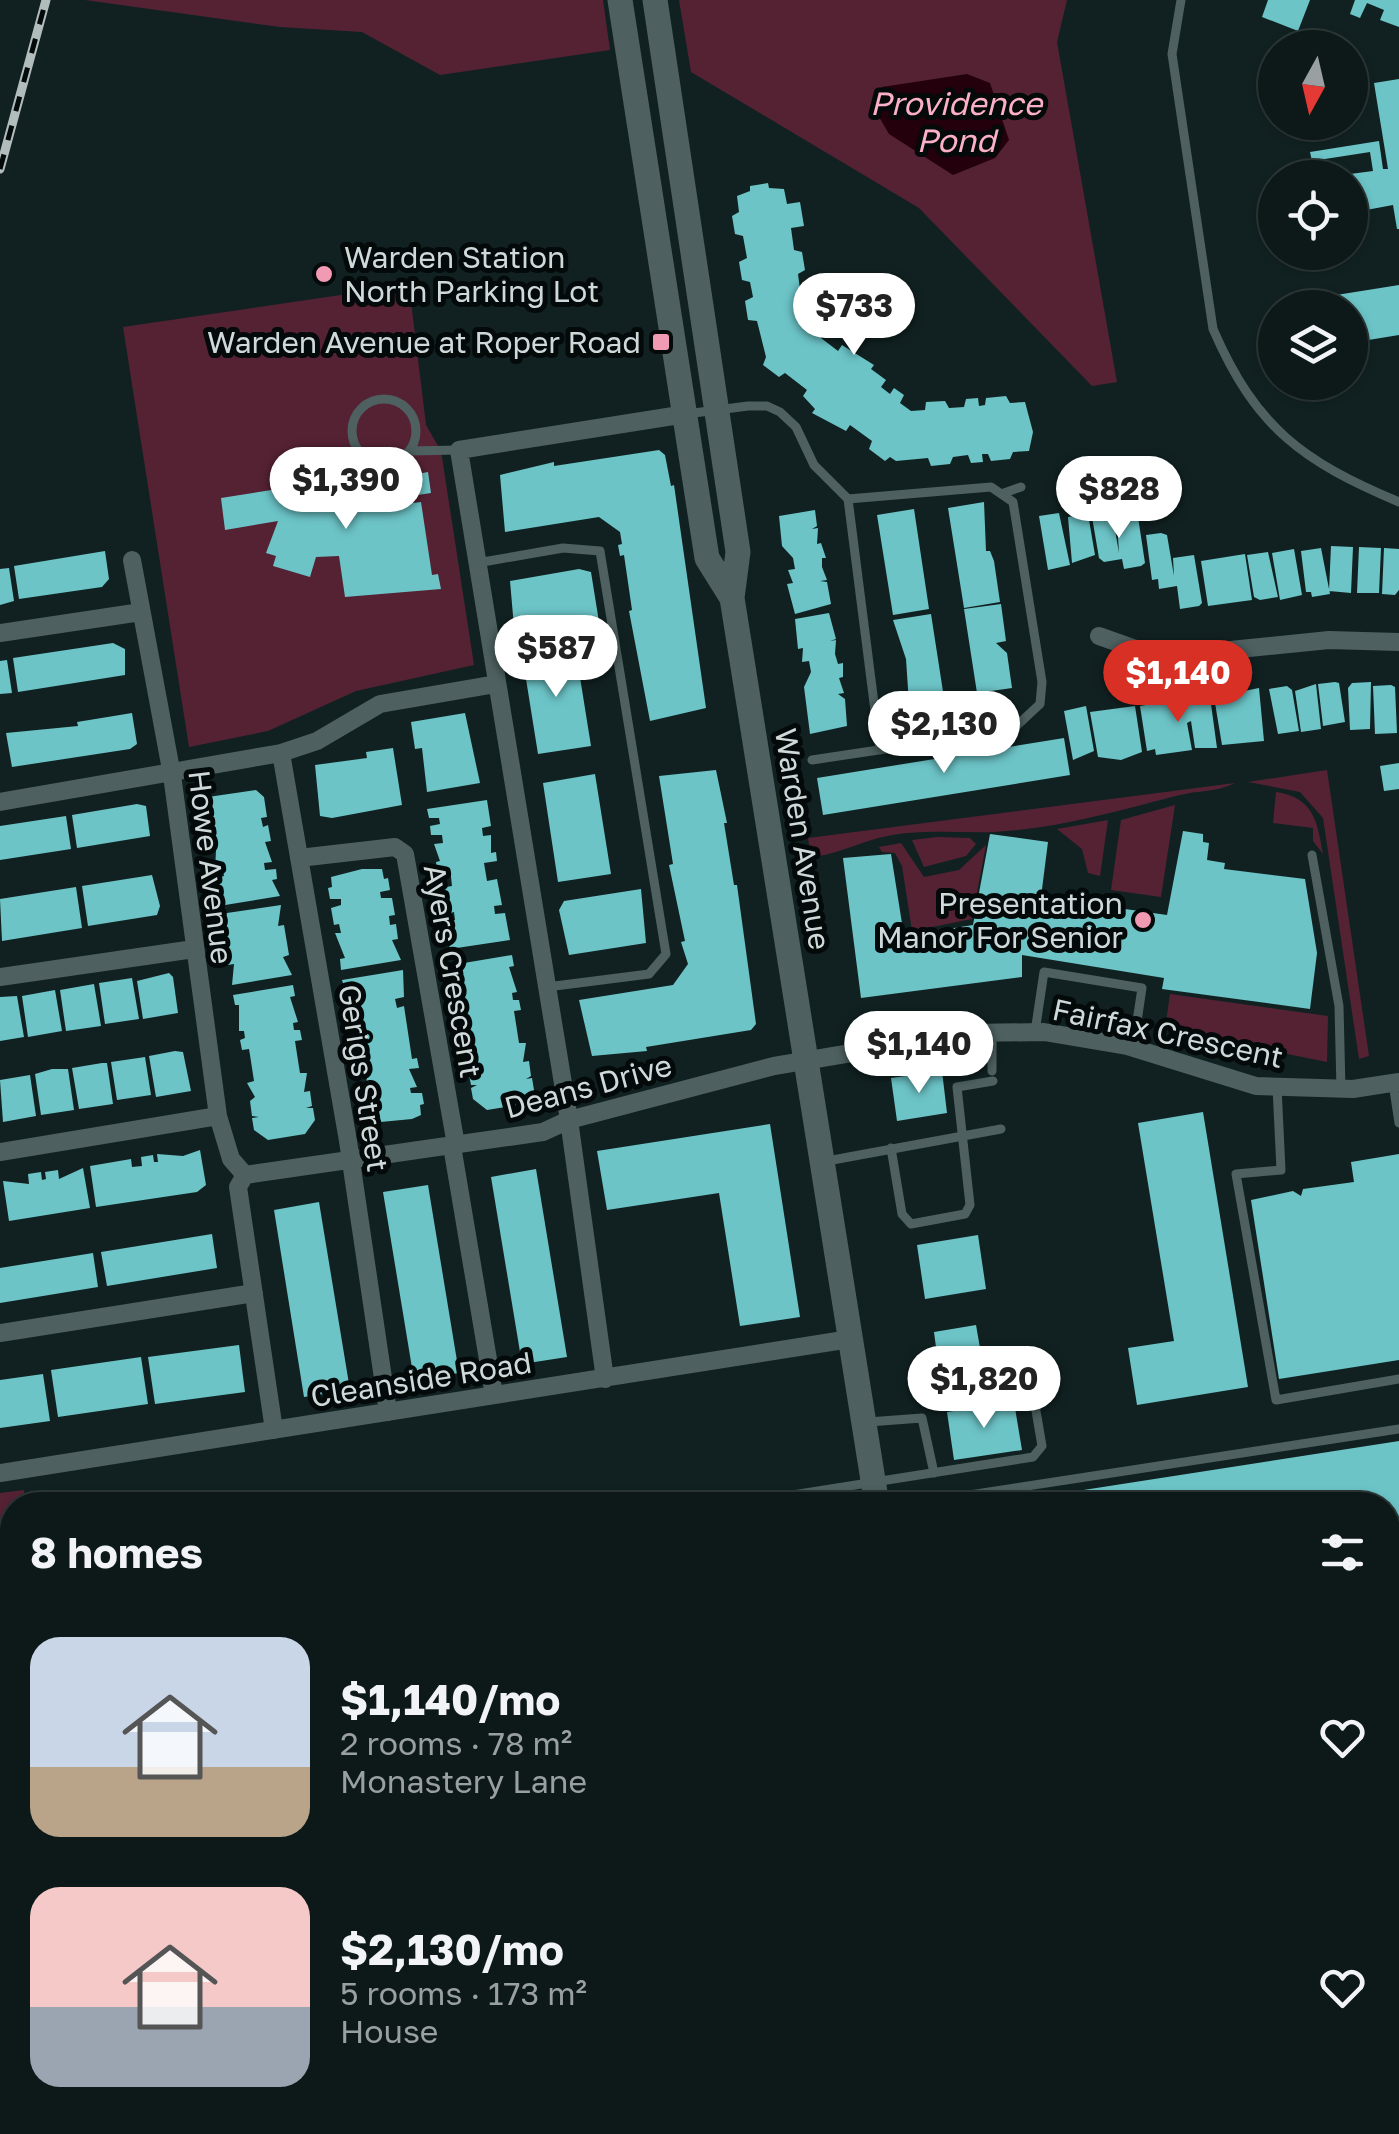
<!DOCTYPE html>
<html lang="en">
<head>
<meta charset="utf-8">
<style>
	:root { --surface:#0d1919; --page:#1b2626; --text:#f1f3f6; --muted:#9aa0a2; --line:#2d3838; --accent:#d93025 }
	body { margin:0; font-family:"Golos Text",sans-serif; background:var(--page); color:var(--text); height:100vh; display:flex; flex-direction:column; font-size:38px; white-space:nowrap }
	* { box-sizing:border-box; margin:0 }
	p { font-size:32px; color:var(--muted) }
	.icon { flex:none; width:55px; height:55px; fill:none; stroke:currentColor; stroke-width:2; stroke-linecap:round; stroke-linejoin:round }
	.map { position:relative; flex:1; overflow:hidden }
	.details { position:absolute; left:0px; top:1492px; width:1400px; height:642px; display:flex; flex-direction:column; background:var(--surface); border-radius:40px 40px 0 0; box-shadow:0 2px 8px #0004,0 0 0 2px var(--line) }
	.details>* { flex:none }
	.needle { width:65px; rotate:188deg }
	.fabs { position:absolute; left:1258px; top:30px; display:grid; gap:20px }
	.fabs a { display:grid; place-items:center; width:110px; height:110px; border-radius:50%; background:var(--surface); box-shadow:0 2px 8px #0004,0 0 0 2px var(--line); font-size:50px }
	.price { position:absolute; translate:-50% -85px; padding:0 22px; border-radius:35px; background:#fff; color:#222; font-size:32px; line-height:65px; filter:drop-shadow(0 2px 5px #0008) }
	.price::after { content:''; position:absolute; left:50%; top:60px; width:30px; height:22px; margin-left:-15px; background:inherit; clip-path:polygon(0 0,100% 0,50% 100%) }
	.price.selected { background:var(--accent); color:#fff }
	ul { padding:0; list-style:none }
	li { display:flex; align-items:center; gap:30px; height:250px; padding:0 30px }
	li span { display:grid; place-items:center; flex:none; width:280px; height:200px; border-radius:30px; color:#555 }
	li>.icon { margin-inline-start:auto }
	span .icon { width:120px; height:120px; fill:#fffc; stroke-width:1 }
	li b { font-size:42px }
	h2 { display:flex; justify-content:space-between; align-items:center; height:120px; padding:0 30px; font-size:42px }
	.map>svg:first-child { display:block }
	.green { fill:#552234 }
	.water { fill:#23000c }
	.building { fill:#6cc4c7 }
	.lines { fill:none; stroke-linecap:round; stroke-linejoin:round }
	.lane { stroke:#4e6060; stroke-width:9 }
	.street { stroke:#4e6060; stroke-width:18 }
	.secondary { stroke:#4e6060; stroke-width:25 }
	.rail-casing { stroke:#b1bcbc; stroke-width:9 }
	.rail { stroke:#040909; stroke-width:5; stroke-dasharray:15; stroke-linecap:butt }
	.poi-dot { fill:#f19ab3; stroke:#040909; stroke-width:4 }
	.labels { text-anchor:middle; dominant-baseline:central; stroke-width:10; stroke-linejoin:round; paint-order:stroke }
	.poi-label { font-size:30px; fill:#cfd9d9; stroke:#040909; text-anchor:end }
	.street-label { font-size:30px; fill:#cfd9d9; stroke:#040909 }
	.water-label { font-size:32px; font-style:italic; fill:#fcb0c6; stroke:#040909 }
</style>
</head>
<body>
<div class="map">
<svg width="1399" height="2134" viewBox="0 0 1399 2134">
	<rect width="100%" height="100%" fill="#112121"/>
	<!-- green -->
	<path class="green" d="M85,0H603L610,50L440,75L362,32L280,27Z
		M679,0H1067L1057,42L1117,382L1092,386L919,208L691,72Z
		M409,285L426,425L441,451L474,665L356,691L268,731L189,747L123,327Z
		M1327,770L1369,1056L1359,1059L1323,818L1300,792L1248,782Z
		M1235,783C1214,793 1197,790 1176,796C1117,811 1056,829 994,832C956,833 917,829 883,837C863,841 836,855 811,857L808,838Z
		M1276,792C1314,798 1317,821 1323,854L1313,841V828L1273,823Z
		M1175,805L1161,897L1111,890L1121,820Z
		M1108,820L1100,876L1088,873L1082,849L1057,829Z
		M937,837L970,838L976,844L966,856L924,867L912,840Z
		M901,843L924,877L959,870L986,845L972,919L912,931L902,866L895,853L882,852L879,847Z
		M1170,994L1328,1016L1327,1062L1165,1029Z
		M24,1490L26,1505H12V1613L0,1615V1493Z"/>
	<!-- water -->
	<path class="water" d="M967,74L990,83L1009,140L995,158L953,175L889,134L875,110L882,87Z"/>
	<!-- building -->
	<path class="building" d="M1268,0H1310L1298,31L1262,17Z
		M1355,0H1399V27L1380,20L1384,10L1367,3L1360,18L1350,14Z
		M1399,79V229H1397L1393,205L1350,213V174L1373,171L1370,152L1312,161L1310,152L1379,141L1383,169H1388L1374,83Z
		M768,183L769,188L784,189L787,204L800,202L804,226L791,228L794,250L802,252L805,270L798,274L800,289L808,291L811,310L804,314L806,327L810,330L815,324L825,331L821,338L838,351L842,345L874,365L871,369L886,380L881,387L890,394L894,388L904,395L900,403L911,411L925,410L926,402L945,401L949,408L964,407L966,399L978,398L979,406L985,405L986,398L1006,396L1010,403L1025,402L1033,432L1029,451L1013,452L1010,459L991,461L988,454H982L983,462L971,463L968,455L953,457L950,464L931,466L928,458L896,461L890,457L885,461L869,449L872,441L850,425L846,431L812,413L815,409L803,396L807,390L785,373L779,377L763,365L766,357L757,321L748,320L745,301L753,297L750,282L742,280L739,262L747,258L743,236L735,234L732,216L739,212L737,196L750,191V186Z
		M1399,285V335L1350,343V308H1306L1305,300Z
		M659,450L665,455L671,486L674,485L706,708L650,721L629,611L632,610L624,555L620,556L618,545L622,544L620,532L599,517L505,532L500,475L554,462V466Z
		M428,472L431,493L411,496L413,503L421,502L432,575L438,574L441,589L345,597L339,556L316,557L310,577L273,566L276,556L266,553L278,521L225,530L221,498L328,481L329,491Z
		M984,502L986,551H990L994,561L1000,602L964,608L948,508Z
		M914,509L929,609L893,615L877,515Z
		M815,510L817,526L812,529L818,528L817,544L821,543L826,558H822V567L827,580L820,581L827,582L831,604L795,614L787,584L793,583L788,570L795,569L793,558L782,546L779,516Z
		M1059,513L1070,565L1048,570L1039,516Z
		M1112,513L1119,553L1117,521L1138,517L1145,563L1141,566L1124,569L1122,559L1104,562L1099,558L1092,517Z
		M1088,514L1095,555L1072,563L1068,517Z
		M1161,533L1167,535L1174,576L1173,558L1194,555L1202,603L1199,606L1180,609L1177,586L1159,589L1158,579L1152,580L1146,535Z
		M1331,546L1353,547L1351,593L1329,591Z
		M1359,547L1381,548L1379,593H1357Z
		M1321,548L1330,594L1312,597L1311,592H1306L1301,551Z
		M1384,548L1399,549V590L1395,595L1382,594Z
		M1294,549L1302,595L1280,600L1272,553Z
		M105,551L109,579L102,587L19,599L14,566Z
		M1268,552L1278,597L1260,600L1254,597L1247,555Z
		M1245,554L1252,600L1208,606L1201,561Z
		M9,568L14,601L0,605V569Z
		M579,569L591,572L599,622L530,634H521L514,627L510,581Z
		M1001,604L1006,641L996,643L1007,653L1012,688L977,693L964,609Z
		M829,613L836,639L830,641L836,640L835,654L838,664L843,663V677L839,678L844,693L838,694L845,699L847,726L810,734L804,687L811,672L809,661L802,662L803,648L798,649L795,619Z
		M931,614L944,698L909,704L906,659L893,620Z
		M113,643L125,649V675L18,692L13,658Z
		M575,646L591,746L538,754L522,654Z
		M7,660L12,693L0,694V661Z
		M1335,682L1339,683L1345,722L1323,726L1318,684Z
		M1371,682L1370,729L1350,730L1348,688L1352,683Z
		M1316,684L1321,729L1301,732L1295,691Z
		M1391,685L1395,687L1397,733L1375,734L1373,686Z
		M1287,686L1292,690L1299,731L1278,734L1269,689Z
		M1259,688L1264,741L1222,745L1214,697Z
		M1205,695L1206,704H1211L1217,748H1195L1191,721L1187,723L1192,750L1156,755L1155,749L1147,751L1140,706Z
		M1086,706L1094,751L1073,760L1064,711Z
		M1135,706L1142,752L1121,760L1098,757L1090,712Z
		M132,713L137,744L130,749L12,767L6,733L78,726L77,722Z
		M465,713L480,783L427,792L422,748L415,749L411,722Z
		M1064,738L1070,775L823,815L817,778Z
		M393,748L402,805L332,818L320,816L315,765L367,758L366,752Z
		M1399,763V789L1384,791L1380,766Z
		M716,770L727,823H724L734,885H737L756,1024L751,1030L646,1047L647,1051L592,1056L579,1000L673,985L688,964L681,942L685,941L669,865L673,864L659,776Z
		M595,774L611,874L558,882L543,783Z
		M256,790L264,797L267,817L261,818L263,827L268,825L271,841L265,842L272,862L264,863L265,870L276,869L277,879L272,880L280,896L219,906L221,888L216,889L214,879L224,876L223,869L215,871L216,850L210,851L207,835L213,834L212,826L206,827L203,806L208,797Z
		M487,800L491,826L482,828L483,836L491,835V853L496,852L497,861L484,863L487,881L497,879L502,905L494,906L495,914L505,913L510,940L450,949L445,923L455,920L454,912L446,914V896L441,897L440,888L452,886L450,868L437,870L436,862L440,861L434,844L443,843L442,835H431L430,826L440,824L439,818H429L427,809Z
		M137,804L146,806L150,836L77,848L72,815Z
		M66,816L71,849L0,860V826Z
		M1183,831L1203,834V842L1209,843L1207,860L1225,863L1224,869L1305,879L1317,953L1310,1009L1162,989L1164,978L1022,955V977L861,998L843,858L891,854L904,936L973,925L990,834L1048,842L1041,897L1167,915Z
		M362,869H382L384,879L388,878L390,890L380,892L381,898H392L395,915L389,916L390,925L396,924L398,939L392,940L401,960L341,970L340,959L345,958L335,933H341L339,924L334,925L331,908L341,905V899H330L328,888L332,887L331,877Z
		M152,875L160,906L157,915L88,926L82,886Z
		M76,887L82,928L2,941L0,899Z
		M641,889L646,943L569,955L559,910L564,901Z
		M281,905L278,926L284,925L289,955L283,957L292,975L232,985L234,964L228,965L223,935L228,934L220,914Z
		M512,955L514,966L509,967L517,992L512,993L513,1000H519L521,1010L514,1011L519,1043H526L523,1062L529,1061L531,1076L526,1079L532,1078L534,1090L523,1104L487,1110L473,1099L471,1088L477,1085H471L468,1070L474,1069L466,1053L473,1051L468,1018L461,1020L459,1010L464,1008L463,1000L458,1001V975H453L452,965Z
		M403,970L404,997L395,999L397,1008L404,1006L412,1059L417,1058L419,1068L409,1069L417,1087L410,1088L411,1093H422L424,1104L420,1105L421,1115L412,1119L370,1123L362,1102L373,1099L372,1094L365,1095L367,1076L358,1078L356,1068L361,1067L356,1060L353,1040L358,1030L352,1015L360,1014L358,1005L350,1006L342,980Z
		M169,973L173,977L178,1013L143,1019L137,981Z
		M132,978L139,1019L105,1024L99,983Z
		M94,984L101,1026L66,1031L60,990Z
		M293,985L295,996L290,997L298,1022L293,1023L294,1030H300L302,1040L295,1041L299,1067L300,1073H307L304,1092L310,1091L312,1106L306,1108H313L315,1120L305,1134L268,1140L254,1130L252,1118L259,1117L252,1116L250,1101L255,1097L247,1083L254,1081L250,1055L249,1049L242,1050L240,1040L245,1038L244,1031H239V1005H235L233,995Z
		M55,990L62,1031L28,1037L22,996Z
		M17,996L24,1037L0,1041V997Z
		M175,1051L183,1052L191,1091L156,1097L149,1056Z
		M145,1057L151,1095L117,1100L111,1062Z
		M102,1063H107L113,1104L79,1109L72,1068Z
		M52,1069H68L74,1110L41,1115L35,1074Z
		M942,1071L947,1113L897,1121L891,1078Z
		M30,1075L36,1116L3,1122L0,1080Z
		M1203,1112L1248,1387L1137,1405L1128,1348L1174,1341L1138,1123Z
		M770,1124L800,1317L740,1326L719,1193L607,1210L597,1151Z
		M200,1150L206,1185L197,1192L96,1207L90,1166L131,1159L132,1167L142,1166L141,1157L153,1155L154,1162H158L157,1154L183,1156Z
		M1399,1154V1360L1279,1379L1251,1200L1293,1191L1301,1196L1303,1189L1354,1182L1351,1162Z
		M83,1168L90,1208L9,1221L3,1181L29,1184L28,1174L41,1172L42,1180L46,1179L45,1172L58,1170L59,1179Z
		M536,1169L567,1357L522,1364L491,1177Z
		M428,1185L459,1373L414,1380L383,1192Z
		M319,1202L350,1390L304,1397L274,1210Z
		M212,1234L217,1268L107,1286L101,1252Z
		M978,1235L986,1289L925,1299L917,1245Z
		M93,1253L98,1287L0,1303V1268Z
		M976,1325L980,1348L937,1355L934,1332Z
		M239,1345L245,1392L155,1404L148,1357Z
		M141,1357L148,1404L58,1417L51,1370Z
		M43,1374L50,1421L0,1428V1380Z
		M1014,1402L1022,1450L954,1460L947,1412Z
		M1399,1441V1526L1388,1528V1505H1010L1019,1500Z
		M12,1663V1815L5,1816L0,1789V1665Z
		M1399,1976V2025L1388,2027V1978Z"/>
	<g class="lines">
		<!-- lane -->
		<path class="lane" d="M1181,0L1172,54L1213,329C1256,428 1302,461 1399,502
			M352 431a32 32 0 1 1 64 0a32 32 0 1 1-64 0Z
			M686,414L748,406H767L780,412L796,427L814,465L848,499L880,750
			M410,451L459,450
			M1004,493L1021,487
			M477,563L563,548L600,551L666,954L649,974L547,987
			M812,760L1012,730L1040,704L1042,682L1013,502L991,487L848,499
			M1312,855L1339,1006L1341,1089
			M1035,1032L1044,972L1142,988L1133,1048
			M992,1034V1071
			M1393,1083L1399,1123
			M1277,1087L1281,1170L1236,1174L1276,1400L1399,1379
			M891,1148L902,1214L911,1224L965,1214L970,1205L957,1087L993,1081
			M827,1161L1001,1129
			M868,1422L922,1418L934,1473
			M729,1505L1033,1457L1042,1446L1035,1405
			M904,1505L1399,1429
			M1388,1565L1399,1563
			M1388,1614L1399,1612
			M0,1642L12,1640
			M1388,1883L1399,1881"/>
		<!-- street -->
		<path class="street" d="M132,560L172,775L218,1116L231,1159L245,1175L543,1132L569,1120L774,1066L970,1033L1044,1032L1127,1046L1256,1086L1353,1089L1399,1082
			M0,633L141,612
			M1099,636L1144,652L1170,656L1329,640L1399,642
			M281,753L348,1141L388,1412
			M0,802L281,753L317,741L380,704L496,684
			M299,858L395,847L405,854L456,1145
			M0,977L194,949
			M452,1146L494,1395
			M0,1152L218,1116
			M245,1175L238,1187L274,1430
			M0,1333L254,1293
			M605,1379L569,1120L459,450L686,414
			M0,1473L850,1339
			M0,1855L12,1853
			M1388,2067L1399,2065
			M963,2134L1045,2122"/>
		<!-- secondary -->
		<path class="secondary" d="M620,0L707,558L732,598
			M655,0L738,552L732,598L877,1505
			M976,2122L977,2134"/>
		<!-- rail casing -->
		<g class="rail-casing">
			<path id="rail" d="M0,169L46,0
				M1388,1938L1399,1937
				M197,2134L267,2122"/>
		</g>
		<!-- rail -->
		<use href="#rail" class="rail"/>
	</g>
	<!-- markers -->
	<g class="poi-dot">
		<circle cx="324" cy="274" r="10"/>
		<rect x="651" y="332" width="20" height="20" rx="5"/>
		<circle cx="1143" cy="920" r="10"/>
	</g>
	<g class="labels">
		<!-- poi labels -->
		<g class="poi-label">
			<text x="344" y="257" text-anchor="start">Warden Station<tspan x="344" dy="34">North Parking Lot</tspan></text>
			<text x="641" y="342">Warden Avenue at Roper Road</text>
			<text x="1123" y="903">Presentation<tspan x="1123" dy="34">Manor For Senior</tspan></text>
		</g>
		<!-- street labels -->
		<g class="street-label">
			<text transform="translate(803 839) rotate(81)">Warden Avenue</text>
			<text transform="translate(211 867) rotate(83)">Howe Avenue</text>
			<text transform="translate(453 971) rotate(80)">Ayers Crescent</text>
			<text transform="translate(1168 1033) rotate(12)">Fairfax Crescent</text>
			<text transform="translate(364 1078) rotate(81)">Gerigs Street</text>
			<text transform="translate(588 1086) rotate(-15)">Deans Drive</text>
			<text transform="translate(421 1379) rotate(-9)">Cleanside Road</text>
		</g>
		<!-- water labels -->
		<g class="water-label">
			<text x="956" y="103">Providence<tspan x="956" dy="37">Pond</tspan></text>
		</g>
	</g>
</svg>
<div class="fabs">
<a><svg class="needle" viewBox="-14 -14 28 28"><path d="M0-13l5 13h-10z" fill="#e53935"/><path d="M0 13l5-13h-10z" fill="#9aa0a2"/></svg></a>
<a><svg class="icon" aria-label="locate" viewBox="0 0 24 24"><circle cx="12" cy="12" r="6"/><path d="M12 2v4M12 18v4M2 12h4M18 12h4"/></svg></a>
<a><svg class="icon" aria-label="layers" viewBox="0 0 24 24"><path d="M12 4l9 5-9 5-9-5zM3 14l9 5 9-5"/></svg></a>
</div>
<b class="price" style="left:854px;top:358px">$733</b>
<b class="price" style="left:346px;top:532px">$1,390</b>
<b class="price" style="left:1119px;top:541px">$828</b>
<b class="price" style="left:556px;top:700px">$587</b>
<b class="price selected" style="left:1178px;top:725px">$1,140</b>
<b class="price" style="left:944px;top:776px">$2,130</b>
<b class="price" style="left:919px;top:1096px">$1,140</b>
<b class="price" style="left:984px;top:1431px">$1,820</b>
<section class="details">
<h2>8 homes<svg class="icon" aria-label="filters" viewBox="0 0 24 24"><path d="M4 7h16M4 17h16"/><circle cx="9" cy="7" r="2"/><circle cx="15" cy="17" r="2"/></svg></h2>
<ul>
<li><span style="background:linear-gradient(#c9d6e8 65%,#b9a48a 0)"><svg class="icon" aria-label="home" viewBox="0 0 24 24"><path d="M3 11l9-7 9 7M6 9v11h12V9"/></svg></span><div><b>$1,140/mo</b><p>2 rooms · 78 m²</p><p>Monastery Lane</p></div><svg class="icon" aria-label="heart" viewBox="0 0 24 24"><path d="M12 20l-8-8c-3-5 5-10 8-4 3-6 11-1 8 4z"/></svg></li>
<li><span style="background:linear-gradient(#f6c9c9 60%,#9aa5b1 0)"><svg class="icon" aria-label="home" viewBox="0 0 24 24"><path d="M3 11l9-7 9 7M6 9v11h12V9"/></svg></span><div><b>$2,130/mo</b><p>5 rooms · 173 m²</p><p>House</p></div><svg class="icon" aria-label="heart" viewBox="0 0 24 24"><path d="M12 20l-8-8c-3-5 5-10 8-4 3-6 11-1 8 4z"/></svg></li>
</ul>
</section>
</div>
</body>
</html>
